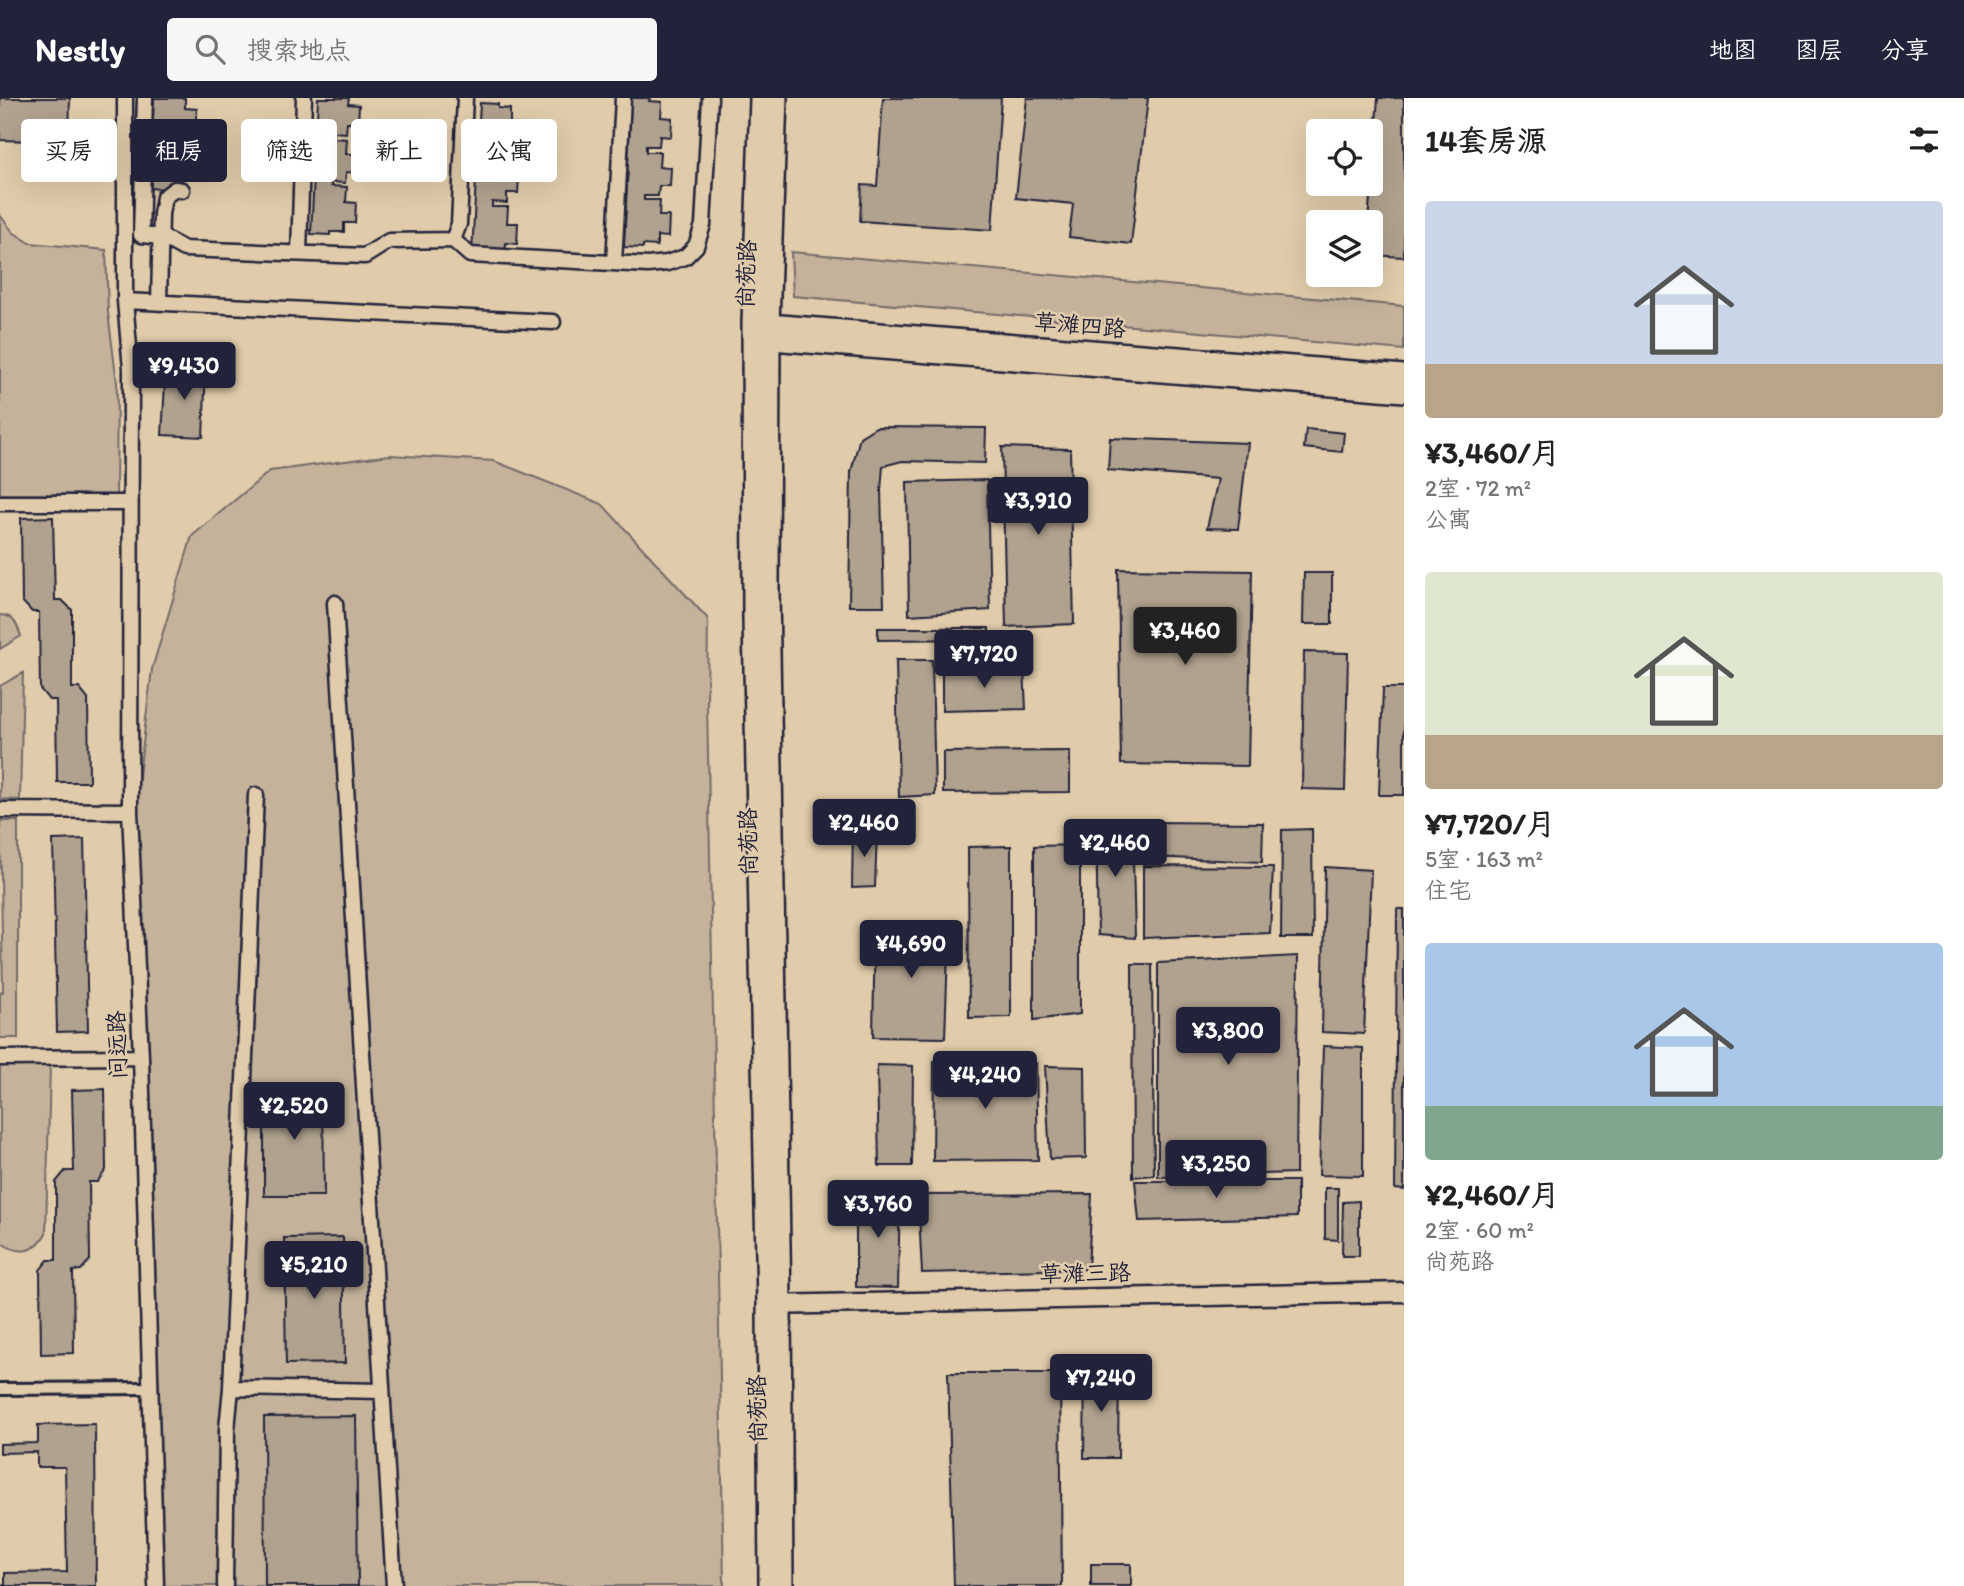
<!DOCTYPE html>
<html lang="zh">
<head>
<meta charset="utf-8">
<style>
	:root { --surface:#fff; --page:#f6f6f6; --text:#222; --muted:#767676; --accent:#22223b }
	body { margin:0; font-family:Itim,"LXGW WenKai TC",sans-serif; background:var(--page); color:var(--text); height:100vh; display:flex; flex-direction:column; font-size:26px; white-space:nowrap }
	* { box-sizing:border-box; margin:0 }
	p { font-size:23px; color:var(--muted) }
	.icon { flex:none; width:38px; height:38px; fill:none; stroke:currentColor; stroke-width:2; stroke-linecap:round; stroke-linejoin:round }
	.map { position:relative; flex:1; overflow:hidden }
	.sheet { display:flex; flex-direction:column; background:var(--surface); width:560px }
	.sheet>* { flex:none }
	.hud { position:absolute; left:21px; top:21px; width:665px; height:63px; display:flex; gap:14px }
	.fabs { position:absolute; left:1306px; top:21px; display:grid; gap:14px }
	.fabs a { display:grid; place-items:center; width:77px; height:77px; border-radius:7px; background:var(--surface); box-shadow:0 7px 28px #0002; font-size:35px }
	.price { position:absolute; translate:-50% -60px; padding:0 16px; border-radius:7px; background:var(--accent); color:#fff; font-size:23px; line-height:46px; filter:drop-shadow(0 2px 4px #0008) }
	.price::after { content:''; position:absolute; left:50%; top:42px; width:21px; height:16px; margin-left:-10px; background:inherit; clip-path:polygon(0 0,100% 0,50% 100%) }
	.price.on { background:#222; color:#fff }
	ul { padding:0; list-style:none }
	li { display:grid; align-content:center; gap:14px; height:371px; padding:0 21px }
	li span { display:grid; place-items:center; height:217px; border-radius:7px; color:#555 }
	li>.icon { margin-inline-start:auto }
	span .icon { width:126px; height:126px; fill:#fffc; stroke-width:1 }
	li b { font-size:30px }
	h2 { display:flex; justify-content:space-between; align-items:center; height:84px; padding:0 21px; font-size:30px }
	.tag { padding:0 24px; border-radius:7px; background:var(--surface); box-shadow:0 7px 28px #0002; font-size:24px; line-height:63px }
	.tag.on { background:var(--accent); color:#fff }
	header { display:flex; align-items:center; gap:42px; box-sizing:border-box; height:98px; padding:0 35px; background:var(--accent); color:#fff }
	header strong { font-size:33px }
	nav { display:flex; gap:38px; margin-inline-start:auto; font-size:24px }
	.search { width:490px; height:63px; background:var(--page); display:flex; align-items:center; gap:18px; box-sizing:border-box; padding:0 24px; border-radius:7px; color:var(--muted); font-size:26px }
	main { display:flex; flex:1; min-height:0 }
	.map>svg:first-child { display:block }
	.green { fill:#c4b39a; stroke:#736a6a; stroke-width:2 }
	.building { fill:#b1a28f; stroke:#22223b; stroke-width:2 }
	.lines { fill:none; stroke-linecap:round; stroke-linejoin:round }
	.pedestrian-casing { stroke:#22223b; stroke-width:16 }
	.minor-casing { stroke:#22223b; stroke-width:19 }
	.tertiary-casing { stroke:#22223b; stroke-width:23 }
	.secondary-casing { stroke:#22223b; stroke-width:24 }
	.pedestrian { stroke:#e0ccaa; stroke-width:10 }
	.minor { stroke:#e0ccaa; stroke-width:14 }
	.tertiary { stroke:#e0ccaa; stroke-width:18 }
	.secondary { stroke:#e0ccaa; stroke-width:19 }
	.labels { text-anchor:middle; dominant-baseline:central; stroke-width:5; stroke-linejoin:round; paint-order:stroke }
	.street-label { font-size:23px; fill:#22223b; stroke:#e0ccaa }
</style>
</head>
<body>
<header>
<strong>Nestly</strong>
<div class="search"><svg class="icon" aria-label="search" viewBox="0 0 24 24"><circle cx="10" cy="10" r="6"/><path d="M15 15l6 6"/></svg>搜索地点</div>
<nav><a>地图</a><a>图层</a><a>分享</a></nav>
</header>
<main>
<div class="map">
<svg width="1404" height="1488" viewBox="0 0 1404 1488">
	<rect width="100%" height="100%" fill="#e0ccaa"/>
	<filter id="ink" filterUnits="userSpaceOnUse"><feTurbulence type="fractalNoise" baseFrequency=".0143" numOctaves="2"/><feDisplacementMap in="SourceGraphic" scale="14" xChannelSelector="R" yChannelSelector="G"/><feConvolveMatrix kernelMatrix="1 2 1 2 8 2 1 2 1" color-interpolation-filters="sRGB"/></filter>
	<g filter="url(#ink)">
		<!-- green -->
		<path class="green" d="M0,117L13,134L30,145L106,152L108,215L117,285L116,397L0,396Z
			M791,154L1404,208V252L793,198Z
			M390,357L494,363L602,406L708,521L707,604L724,1488H164L149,958L137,694L152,571L192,438L270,373Z
			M0,517C14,517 17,527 21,538L0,551Z
			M23,575L20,702L0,701V588Z
			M0,723H18V940H0V895L3,894Z
			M0,964L50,965L46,1135C35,1156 19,1157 0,1144Z"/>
		<!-- building -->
		<path class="building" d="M0,0H70L69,44L0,42Z
			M154,0H185V10L197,11L195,29H185L184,39H170L169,43L185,44V59H195L194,80L183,79L182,89L168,91L150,90Z
			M318,0H349L348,6L359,7L358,25L347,24L346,35L333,34V40L347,41L346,56H358L357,75L346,74L345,85L331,84V88L347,89L346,104L356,105L355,125H344V134H330V137L311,136Z
			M631,0H650L649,3L662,4L661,19L672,20L671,39L660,38L659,48H646V54H660L659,69L671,70L670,88H659L658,98H644V102H660L659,118H669L668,139L657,138V148L643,147V150L624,149Z
			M883,0H1001L992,132L860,123L862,87L877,88Z
			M1027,0H1148L1131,146L1069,139L1073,106L1016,100Z
			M1378,0H1404V159L1370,157V124H1368Z
			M480,5L498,6V10L510,11V26L521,27L520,46L508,45V55H495L494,60L508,61L507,76L519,77L518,95H507V105L492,104V109H508L507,125H518L517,146L506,145L505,155L472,156Z
			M166,268L206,270L203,339L162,337Z
			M876,329L986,330L985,365L902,363L883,368L881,392L884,508H849L851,374L860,339Z
			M1306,331L1344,335L1342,354L1304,350Z
			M1110,340L1248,345L1238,431L1207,430L1218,381L1108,372Z
			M1002,349L1070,351L1074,526L1006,529Z
			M987,382L990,512L909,517L907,384Z
			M53,419L55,502H62L72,512V590H79L88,601L89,684H57L56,602H49L40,591L39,514H32L22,503L21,420Z
			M1118,471L1252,473L1248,668L1121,666Z
			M1304,475H1332V526H1303Z
			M878,530H989V541L878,542Z
			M1304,554L1348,555L1345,692L1302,691Z
			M896,562H932L935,697L899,699Z
			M1024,570L1026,611L942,613V572Z
			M1383,590H1404V697H1379Z
			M1070,653V694L943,695V654Z
			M1132,723L1135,840L1098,837L1096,724Z
			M1151,724L1263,725L1262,764L1149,759Z
			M1312,731L1313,840H1281L1282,732Z
			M853,732L877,733L875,789L852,790Z
			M84,741L88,933L57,934L53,742Z
			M1080,747V916L1034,922V748Z
			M1011,748V919L969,920L968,749Z
			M1143,768L1273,769L1270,835L1143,840Z
			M1325,769L1371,772L1364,936L1322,934Z
			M1397,811H1404V1092L1395,1091Z
			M875,825H949L945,940L873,939Z
			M1298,858L1296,1075L1158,1079V865Z
			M1132,866H1152L1154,1077L1133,1079Z
			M1323,948L1363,950V1078L1319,1077Z
			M934,963L1036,965L1038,1062L933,1063Z
			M877,967L913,968L912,1068H879Z
			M1045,968L1085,969L1086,1060L1050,1061Z
			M264,990H323L324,1098H264Z
			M105,991L106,1072L97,1084H89L90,1162L81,1172L73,1173L74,1255L41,1256L40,1172L48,1162H56V1084L65,1073H74L72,992Z
			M1135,1083H1297V1119L1139,1123Z
			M1325,1090H1338V1142L1325,1141Z
			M900,1094L898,1190L856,1189V1096Z
			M1092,1096L1088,1171L922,1175L918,1097Z
			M1359,1103V1158H1342L1343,1104Z
			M343,1139L345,1265L286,1266L284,1140Z
			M1085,1272L1119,1273L1118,1360H1084Z
			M948,1275H1060L1062,1488H954Z
			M356,1318L358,1488H265L264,1319Z
			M95,1326L96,1488H0L5,1487V1475L67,1474L65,1369H37V1354L0,1355V1346L38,1345V1327Z
			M1091,1466H1131V1488H1091Z"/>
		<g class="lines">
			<!-- pedestrian casing -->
			<g class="pedestrian-casing">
				<path id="pedestrian" d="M0,1291L151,1290"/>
			</g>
			<!-- minor casing -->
			<g class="minor-casing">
				<path id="minor" d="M125,0V203L131,271L130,713L141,959L156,1488
					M145,0L141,137L162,139L184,151L365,158L389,143L453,142L470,157L648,167L667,165L685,159L696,148L703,127L710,0
					M453,142L459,126L465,0
					M299,155L304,0
					M614,165L623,0
					M125,203L553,224
					M159,205L161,116L164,99L175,91L182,92
					M0,405H130
					M335,505L394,1488
					M0,712L130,713
					M0,960L141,959
					M231,1290L382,1293
					M225,1488L227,1331L231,1290L256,697"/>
			</g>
			<!-- tertiary casing -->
			<g class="tertiary-casing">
				<path id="tertiary" d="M767,1207L1404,1194"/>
			</g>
			<!-- secondary casing -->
			<g class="secondary-casing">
				<path id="secondary" d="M760,0L752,225L753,522L767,1207L769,1488
					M777,0L769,226L770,242L769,493L781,1205L783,1488
					M756,225L1404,277
					M760,241L1404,294"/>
			</g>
			<!-- pedestrian -->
			<use href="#pedestrian" class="pedestrian"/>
			<!-- minor -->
			<use href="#minor" class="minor"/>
			<!-- tertiary -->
			<use href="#tertiary" class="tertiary"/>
			<!-- secondary -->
			<use href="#secondary" class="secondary"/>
		</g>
	</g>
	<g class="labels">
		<!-- street labels -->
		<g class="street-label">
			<text transform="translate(746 176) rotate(-88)">尚苑路</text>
			<text transform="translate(1080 227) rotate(5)">草滩四路</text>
			<text transform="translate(748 744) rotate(-91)">尚苑路</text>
			<text transform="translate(117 947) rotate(-92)">问远路</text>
			<text transform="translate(1085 1175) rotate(-1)">草滩三路</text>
			<text transform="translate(757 1311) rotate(-91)">尚苑路</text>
		</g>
	</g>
</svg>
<div class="fabs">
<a><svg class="icon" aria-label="locate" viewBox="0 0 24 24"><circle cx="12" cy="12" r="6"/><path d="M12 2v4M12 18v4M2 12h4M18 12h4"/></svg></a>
<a><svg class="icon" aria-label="layers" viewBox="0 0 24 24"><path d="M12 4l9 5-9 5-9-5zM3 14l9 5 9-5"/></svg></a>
</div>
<b class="price" style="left:184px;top:304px">¥9,430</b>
<b class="price" style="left:1038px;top:439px">¥3,910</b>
<b class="price on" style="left:1185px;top:569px">¥3,460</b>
<b class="price" style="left:984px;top:592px">¥7,720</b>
<b class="price" style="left:864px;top:761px">¥2,460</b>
<b class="price" style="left:1115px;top:781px">¥2,460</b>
<b class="price" style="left:911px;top:882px">¥4,690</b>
<b class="price" style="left:1228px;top:969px">¥3,800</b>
<b class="price" style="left:985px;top:1013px">¥4,240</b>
<b class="price" style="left:294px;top:1044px">¥2,520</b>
<b class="price" style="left:1216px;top:1102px">¥3,250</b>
<b class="price" style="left:878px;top:1142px">¥3,760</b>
<b class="price" style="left:314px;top:1203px">¥5,210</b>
<b class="price" style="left:1101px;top:1316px">¥7,240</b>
<div class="hud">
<a class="tag">买房</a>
<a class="tag on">租房</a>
<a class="tag">筛选</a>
<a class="tag">新上</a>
<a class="tag">公寓</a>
</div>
</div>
<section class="sheet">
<h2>14套房源<svg class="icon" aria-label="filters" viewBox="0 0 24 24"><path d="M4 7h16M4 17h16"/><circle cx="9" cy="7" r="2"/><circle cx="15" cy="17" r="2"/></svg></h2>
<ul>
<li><span style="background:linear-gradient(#c9d6e8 75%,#b9a48a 0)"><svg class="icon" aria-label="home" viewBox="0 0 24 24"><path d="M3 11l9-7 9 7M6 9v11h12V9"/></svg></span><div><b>¥3,460/月</b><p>2室 · 72 m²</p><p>公寓</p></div></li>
<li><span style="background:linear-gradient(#dfe7d0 75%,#b9a48a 0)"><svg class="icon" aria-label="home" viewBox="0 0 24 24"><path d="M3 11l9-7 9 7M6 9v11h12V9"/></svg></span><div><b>¥7,720/月</b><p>5室 · 163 m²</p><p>住宅</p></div></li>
<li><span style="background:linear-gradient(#a9c7e8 75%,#7fa58c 0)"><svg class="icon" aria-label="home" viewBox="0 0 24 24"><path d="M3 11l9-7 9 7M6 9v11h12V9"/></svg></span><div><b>¥2,460/月</b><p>2室 · 60 m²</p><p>尚苑路</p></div></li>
</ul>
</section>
</main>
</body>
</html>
